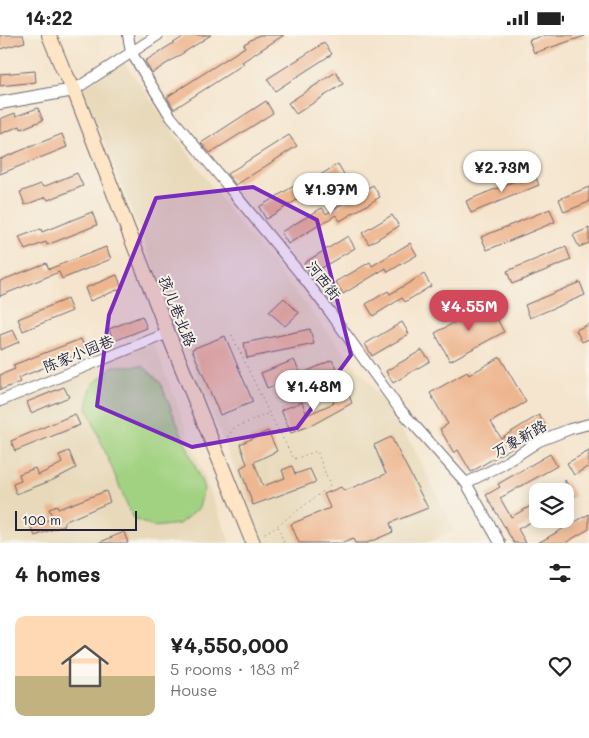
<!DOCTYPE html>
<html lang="en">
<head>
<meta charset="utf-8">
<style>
	:root { --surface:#fff; --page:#f2f2f2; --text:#222; --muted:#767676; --line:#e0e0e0; --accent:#d1495b }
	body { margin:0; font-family:Mali,"LXGW WenKai TC",sans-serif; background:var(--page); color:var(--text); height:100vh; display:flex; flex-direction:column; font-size:19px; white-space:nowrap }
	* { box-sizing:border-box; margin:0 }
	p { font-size:16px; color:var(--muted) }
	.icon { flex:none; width:28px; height:28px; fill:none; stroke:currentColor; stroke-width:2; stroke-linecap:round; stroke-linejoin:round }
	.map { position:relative; height:508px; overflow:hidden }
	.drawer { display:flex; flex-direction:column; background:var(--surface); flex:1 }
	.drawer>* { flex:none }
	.tools { position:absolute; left:529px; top:448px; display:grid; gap:10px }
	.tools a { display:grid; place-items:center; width:45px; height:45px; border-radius:10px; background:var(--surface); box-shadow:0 2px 12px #0003; font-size:25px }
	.scale { position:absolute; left:15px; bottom:12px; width:122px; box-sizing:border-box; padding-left:5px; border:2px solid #22223b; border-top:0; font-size:14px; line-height:18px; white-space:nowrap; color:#22223b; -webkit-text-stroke:4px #f7f3e8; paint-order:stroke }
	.price { position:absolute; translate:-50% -42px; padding:0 11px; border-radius:18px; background:#fff; color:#222; font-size:16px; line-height:32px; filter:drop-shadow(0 1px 2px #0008) }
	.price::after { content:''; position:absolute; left:50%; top:30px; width:15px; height:11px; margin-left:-8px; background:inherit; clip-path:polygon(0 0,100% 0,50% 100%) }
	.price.active { background:var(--accent); color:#fff }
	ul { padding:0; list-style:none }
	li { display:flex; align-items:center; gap:15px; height:125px; padding:0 15px }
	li+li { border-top:1px solid var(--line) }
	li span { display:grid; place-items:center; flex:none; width:140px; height:100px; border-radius:10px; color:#555 }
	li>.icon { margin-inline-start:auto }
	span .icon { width:60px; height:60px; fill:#fffc; stroke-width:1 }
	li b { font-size:21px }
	h2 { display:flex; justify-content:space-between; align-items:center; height:60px; padding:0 15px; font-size:21px }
	.status { display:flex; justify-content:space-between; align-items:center; height:35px; padding:0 25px; background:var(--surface); direction:ltr }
	.status svg { height:14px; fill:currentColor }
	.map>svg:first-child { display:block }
	.built { fill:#e8d9ba }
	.green { fill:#a1d281; stroke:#627a5e }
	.building { fill:#eeb68f }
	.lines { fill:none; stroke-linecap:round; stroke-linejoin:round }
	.minor-casing { stroke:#6c666e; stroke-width:12 }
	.tertiary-casing { stroke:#6c666e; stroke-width:14 }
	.secondary-casing { stroke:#6c666e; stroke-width:16 }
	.path { stroke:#6c666e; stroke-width:1; stroke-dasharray:1 4; stroke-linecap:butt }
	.minor { stroke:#fff; stroke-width:10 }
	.tertiary { stroke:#fff; stroke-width:12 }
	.secondary { stroke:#fde5c5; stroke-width:14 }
	.marked { fill:#7b2cbf; fill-opacity:0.2; stroke:#7b2cbf; stroke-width:4; stroke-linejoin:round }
	.labels { text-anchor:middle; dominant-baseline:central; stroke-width:4; stroke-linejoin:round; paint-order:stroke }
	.street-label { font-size:15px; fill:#22223b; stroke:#f7f3e8 }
</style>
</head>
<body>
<div class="status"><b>14:22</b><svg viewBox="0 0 49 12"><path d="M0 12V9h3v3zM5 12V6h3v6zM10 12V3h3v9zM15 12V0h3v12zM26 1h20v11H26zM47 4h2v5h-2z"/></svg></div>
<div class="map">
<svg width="589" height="508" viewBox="0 0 589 508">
	<rect width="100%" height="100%" fill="#f7f3e8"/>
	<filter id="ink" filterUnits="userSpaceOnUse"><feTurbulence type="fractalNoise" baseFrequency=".02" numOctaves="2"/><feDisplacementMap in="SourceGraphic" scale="10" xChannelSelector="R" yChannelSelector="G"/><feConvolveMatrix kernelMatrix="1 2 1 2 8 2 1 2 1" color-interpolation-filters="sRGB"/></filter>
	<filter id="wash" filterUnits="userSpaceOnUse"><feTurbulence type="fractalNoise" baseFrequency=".0096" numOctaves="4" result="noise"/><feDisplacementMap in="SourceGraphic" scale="20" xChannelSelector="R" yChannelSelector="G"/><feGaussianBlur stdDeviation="1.12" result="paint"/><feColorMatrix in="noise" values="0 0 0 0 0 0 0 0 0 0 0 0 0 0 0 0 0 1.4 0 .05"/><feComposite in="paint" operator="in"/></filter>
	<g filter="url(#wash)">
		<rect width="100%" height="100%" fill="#f5e5ce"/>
		<!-- built -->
		<path class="built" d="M124,27L229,176L367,345L413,412L455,497L426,508H264L83,53Z
			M152,304L230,508H0V366Z"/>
		<!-- green -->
		<path class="green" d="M113,331H143L160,347L204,453L199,473L179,489L154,492L133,484L87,373L91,351Z"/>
		<g id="blocks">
			<!-- building -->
			<path class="building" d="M0,0H23L25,7L0,14Z
				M186,0H211L152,38L145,26Z
				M259,0H284L242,27L244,29L174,74L167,62L245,12L244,9Z
				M546,0H585V1L534,18L529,5Z
				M324,8L332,19L275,56L267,44Z
				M35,36L36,47L0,51V39Z
				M336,37L343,49L296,79L288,68Z
				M266,66L273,78L210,118L201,108Z
				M38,73L43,85L21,94L20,91L0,99V84L15,78L16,81Z
				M62,99L67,112L0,139V124Z
				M289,100L297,111L236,150L227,139Z
				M338,129L345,141L315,159L313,155L266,184L259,172L299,148L301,152Z
				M77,138L83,151L48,165L46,162L25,170L20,157L41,149L43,152Z
				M534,138L539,150L471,178L466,166Z
				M373,150L380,162L340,186L336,180L288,209L281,197L322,173L326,179Z
				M589,152V167L564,177L559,164Z
				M550,174L555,187L487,215L481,202Z
				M92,177L97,190L47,210L46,207L25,215L19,202L41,194L42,197Z
				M392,180L399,191L369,209L362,198Z
				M589,193V208L579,212L573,200Z
				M348,201L355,213L311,239L304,228Z
				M410,208L417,220L388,237L386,233L343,259L336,247L370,227L372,231Z
				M106,212L111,224L62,244L59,237L0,261V246L46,228L49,234Z
				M566,212L571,225L512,249L507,236Z
				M424,239L431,251L405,267L402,263L373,281L366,269L388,256L390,259Z
				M117,240L122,253L90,266L85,253Z
				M580,247L585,260L530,283L525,270Z
				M284,263L299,278L285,291L269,277Z
				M67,264L72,276L23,296L18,284Z
				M489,269L504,297L450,326L435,298Z
				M142,281L147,293L114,306L109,294Z
				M402,287L409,299L372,321L365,309Z
				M589,289V304L582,307L576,295Z
				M310,294L314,309L247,323L244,308Z
				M13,295L19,307L0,315V300Z
				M225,301L253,367L220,380L192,314Z
				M81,304L86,316L18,343L20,347L0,355V340L15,334L13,330Z
				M422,315L430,326L393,348L386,336Z
				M500,322L526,367L491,387L501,403L539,380L546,392L471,437L458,415L454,418L440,394L448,389L430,358L467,337L469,340Z
				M294,325L301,339L332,325L339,339L306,353L304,346L291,344L267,353L261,338Z
				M64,352L69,362L31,378L27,367Z
				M346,353L352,368L314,389L291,398L281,375L302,367L307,380L334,368L331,360Z
				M75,379L80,390L15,416L11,406Z
				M268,396L277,416L254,427L263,451L285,443L282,435L292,431L295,439L310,434L316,447L253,470L240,433L247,429L240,409Z
				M391,402L428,473L390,488L393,497L367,508H355L353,504L343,508H299L291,489L330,473L324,459L341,452L344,456L386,439L374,410Z
				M69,416L76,433L53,445L16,459L13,449L21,446L19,439L35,433L38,440L53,433L62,428L59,420Z
				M589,416V431L574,440L567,428Z
				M550,419L557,431L500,463L511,482L538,467V483L518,494L526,508H514L486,460L500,452L498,449Z
				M565,445L575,461L565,467Z
				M106,456L110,467L64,487L65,490L35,501L31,492L53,483L49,474L57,471L58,474Z
				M589,479V494L565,508H538Z
				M124,497L128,508H98Z"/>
		</g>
	</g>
	<g filter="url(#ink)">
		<use href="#blocks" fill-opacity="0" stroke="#6c666e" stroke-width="1"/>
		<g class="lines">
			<!-- minor casing -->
			<g class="minor-casing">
				<path id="minor" d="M128,0L131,17L171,82L303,242L330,277L398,372L466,448L500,508
					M74,55L158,0
					M0,366L168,298
					M466,448L502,430L539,406L570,394L589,389"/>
			</g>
			<!-- tertiary casing -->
			<g class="tertiary-casing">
				<path id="tertiary" d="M0,68L74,55"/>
			</g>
			<!-- secondary casing -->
			<g class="secondary-casing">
				<path id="secondary" d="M49,0L62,32L74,55L168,298L253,508"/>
			</g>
			<!-- path -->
			<path class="path" d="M232,300L269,378L294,424L317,416L330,451L277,491L263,499
				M225,406L234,393L269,378
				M278,492L284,508"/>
			<!-- minor -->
			<use href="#minor" class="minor"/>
			<!-- tertiary -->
			<use href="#tertiary" class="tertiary"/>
			<!-- secondary -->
			<use href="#secondary" class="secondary"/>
		</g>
	</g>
	<!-- marked area -->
	<path class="marked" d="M253,152L317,185L351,320L297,393L192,412L97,371L109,280L156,163Z"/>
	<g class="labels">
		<!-- street labels -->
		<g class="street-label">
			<text transform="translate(324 245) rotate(52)">河西街</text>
			<text transform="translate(178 276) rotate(68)">孩儿巷北路</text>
			<text transform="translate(78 318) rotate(-22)">陈家小园巷</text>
			<text transform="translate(519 403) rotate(-29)">万象新路</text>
		</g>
	</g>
</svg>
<div class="tools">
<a><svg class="icon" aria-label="layers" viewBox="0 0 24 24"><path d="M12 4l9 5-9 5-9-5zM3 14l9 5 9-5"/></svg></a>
</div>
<div class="scale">100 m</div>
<b class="price" style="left:502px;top:158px">¥2.73M</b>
<b class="price" style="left:331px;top:180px">¥1.97M</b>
<b class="price active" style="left:469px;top:297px">¥4.55M</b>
<b class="price" style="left:314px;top:377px">¥1.48M</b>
</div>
<section class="drawer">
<h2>4 homes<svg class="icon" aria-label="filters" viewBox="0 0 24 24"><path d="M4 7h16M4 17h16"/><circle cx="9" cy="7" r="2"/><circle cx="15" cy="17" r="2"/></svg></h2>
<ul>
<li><span style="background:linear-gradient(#ffd9b3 60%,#c2b280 0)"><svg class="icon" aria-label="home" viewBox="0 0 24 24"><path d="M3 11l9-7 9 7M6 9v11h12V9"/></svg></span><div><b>¥4,550,000</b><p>5 rooms · 183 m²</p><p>House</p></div><svg class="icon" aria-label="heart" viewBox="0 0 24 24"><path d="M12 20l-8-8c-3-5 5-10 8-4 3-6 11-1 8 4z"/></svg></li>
</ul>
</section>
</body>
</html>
